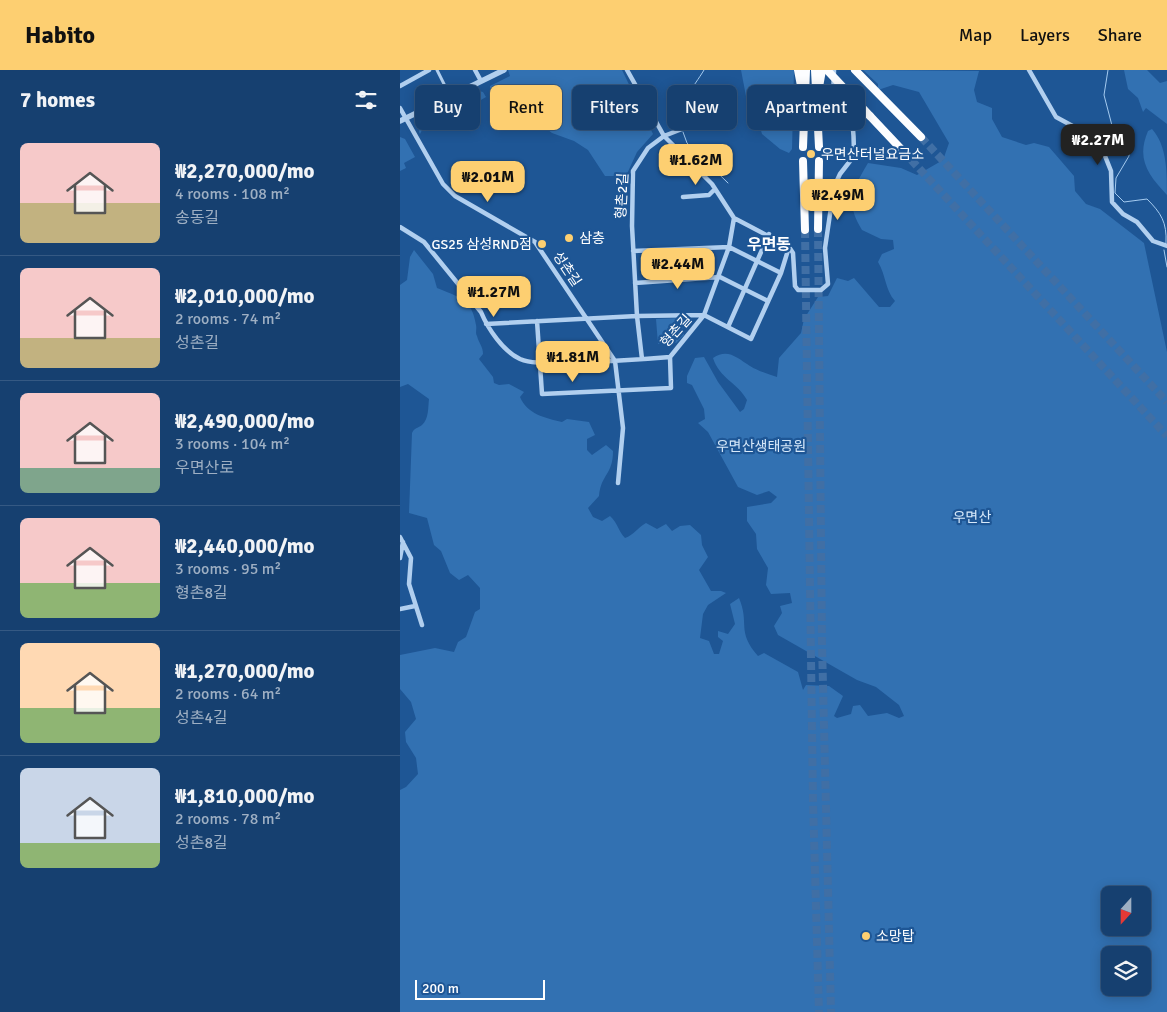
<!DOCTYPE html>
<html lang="en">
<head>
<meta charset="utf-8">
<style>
	:root { --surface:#164070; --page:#234b78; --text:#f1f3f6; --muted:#9eafc3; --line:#355983; --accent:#fdcf71 }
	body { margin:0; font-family:Signika,"Noto Sans KR",sans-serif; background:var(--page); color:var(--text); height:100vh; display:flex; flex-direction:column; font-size:19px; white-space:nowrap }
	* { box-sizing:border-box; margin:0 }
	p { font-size:16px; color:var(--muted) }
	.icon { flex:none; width:28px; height:28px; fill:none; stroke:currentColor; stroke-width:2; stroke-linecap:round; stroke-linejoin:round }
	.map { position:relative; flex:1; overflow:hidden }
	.panel { display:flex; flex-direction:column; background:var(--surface); width:400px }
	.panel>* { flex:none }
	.guide { position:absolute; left:15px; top:15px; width:475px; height:45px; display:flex; gap:10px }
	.needle { width:32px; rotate:201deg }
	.fabs { position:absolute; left:701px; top:816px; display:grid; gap:10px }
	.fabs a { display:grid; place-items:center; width:50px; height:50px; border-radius:8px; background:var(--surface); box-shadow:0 2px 12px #0003,0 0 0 1px var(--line); font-size:25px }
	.scale { position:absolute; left:15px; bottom:12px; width:130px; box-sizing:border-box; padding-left:5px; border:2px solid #fff; border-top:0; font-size:14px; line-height:18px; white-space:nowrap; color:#fff; -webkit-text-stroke:4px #1e5695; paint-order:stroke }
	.price { position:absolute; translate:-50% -42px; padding:0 11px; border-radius:10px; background:var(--accent); color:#111; font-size:16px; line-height:32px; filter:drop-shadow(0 1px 2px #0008) }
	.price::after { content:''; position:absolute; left:50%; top:30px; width:15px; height:11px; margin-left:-8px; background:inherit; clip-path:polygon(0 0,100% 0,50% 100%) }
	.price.on { background:#222; color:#fff }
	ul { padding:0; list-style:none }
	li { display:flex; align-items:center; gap:15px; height:125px; padding:0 20px }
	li+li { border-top:1px solid var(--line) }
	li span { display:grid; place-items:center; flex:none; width:140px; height:100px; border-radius:8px; color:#555 }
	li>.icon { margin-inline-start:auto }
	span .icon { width:60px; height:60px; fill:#fffc; stroke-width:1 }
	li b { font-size:21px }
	h2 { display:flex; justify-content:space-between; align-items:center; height:60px; padding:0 20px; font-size:21px }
	.chip { padding:0 18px; border-radius:8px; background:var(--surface); box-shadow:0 2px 12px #0003,0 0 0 1px var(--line); font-size:18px; line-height:45px }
	.chip.on { background:var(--accent); color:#111 }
	header { display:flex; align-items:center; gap:30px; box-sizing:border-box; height:70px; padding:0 25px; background:var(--accent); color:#111 }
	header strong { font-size:24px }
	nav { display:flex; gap:28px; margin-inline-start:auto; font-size:18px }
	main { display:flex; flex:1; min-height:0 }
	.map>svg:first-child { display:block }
	.green { fill:#3271b2; fill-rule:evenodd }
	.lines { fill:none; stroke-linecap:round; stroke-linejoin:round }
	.stream { stroke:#a5cbf0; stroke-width:1 }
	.trunk-tunnel { stroke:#406fa5; stroke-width:8; stroke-dasharray:8 4; stroke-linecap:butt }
	.pedestrian { stroke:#b1cfef; stroke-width:3 }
	.minor { stroke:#b1cfef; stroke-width:4.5 }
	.tertiary { stroke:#b1cfef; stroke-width:5.5 }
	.trunk { stroke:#fcfdff; stroke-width:8 }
	.trunk-bridge { stroke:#fcfdff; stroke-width:8 }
	.poi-dot { fill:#fdcf71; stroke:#1e5695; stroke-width:2 }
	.labels { text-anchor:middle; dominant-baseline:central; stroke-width:4.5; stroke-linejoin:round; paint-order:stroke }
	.poi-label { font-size:14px; fill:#fff; stroke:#1e5695; text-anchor:start }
	.street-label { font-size:14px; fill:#fff; stroke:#1e5695 }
	.park-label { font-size:14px; fill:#d7e9fa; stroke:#1e5695 }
	.quarter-label { font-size:16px; font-weight:bold; fill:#fff; stroke:#1e5695 }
</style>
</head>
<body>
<header>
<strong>Habito</strong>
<nav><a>Map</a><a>Layers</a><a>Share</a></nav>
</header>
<main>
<section class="panel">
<h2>7 homes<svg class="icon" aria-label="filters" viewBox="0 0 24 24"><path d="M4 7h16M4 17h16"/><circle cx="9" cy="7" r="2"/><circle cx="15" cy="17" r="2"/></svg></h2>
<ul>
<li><span style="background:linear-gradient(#f6c9c9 60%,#c2b280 0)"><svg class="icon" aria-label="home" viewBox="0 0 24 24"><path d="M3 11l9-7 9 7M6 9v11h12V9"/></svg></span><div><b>₩2,270,000/mo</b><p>4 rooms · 108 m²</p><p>송동길</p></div></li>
<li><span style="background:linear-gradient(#f6c9c9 70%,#c2b280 0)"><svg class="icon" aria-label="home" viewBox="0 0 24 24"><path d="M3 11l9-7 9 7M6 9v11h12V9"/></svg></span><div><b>₩2,010,000/mo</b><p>2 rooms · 74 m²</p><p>성촌길</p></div></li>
<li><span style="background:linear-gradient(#f6c9c9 75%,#7fa58c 0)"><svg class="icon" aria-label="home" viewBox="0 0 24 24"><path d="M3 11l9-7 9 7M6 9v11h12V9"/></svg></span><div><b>₩2,490,000/mo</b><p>3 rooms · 104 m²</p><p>우면산로</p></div></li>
<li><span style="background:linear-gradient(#f6c9c9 65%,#8fb573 0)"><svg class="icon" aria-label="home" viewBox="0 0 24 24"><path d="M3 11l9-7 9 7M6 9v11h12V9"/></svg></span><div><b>₩2,440,000/mo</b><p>3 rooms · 95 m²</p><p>형촌8길</p></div></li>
<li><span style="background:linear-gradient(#ffd9b3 65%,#8fb573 0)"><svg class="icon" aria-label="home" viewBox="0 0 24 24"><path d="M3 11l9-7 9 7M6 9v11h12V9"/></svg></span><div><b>₩1,270,000/mo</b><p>2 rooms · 64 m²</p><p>성촌4길</p></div></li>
<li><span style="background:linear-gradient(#c9d6e8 75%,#8fb573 0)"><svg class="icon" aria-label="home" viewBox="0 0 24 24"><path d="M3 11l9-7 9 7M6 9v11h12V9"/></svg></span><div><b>₩1,810,000/mo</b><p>2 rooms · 78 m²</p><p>성촌8길</p></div></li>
</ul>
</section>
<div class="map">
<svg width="767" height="942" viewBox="0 0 767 942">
	<rect width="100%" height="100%" fill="#1e5695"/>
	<!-- green -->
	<path class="green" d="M108,0H222L253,64L237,82L226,106H205L188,80L174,71L152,63L133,48L111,60L92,24L90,25V16L110,6Z
		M341,0H394L392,79L389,83L380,79L362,64L358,50L349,42Z
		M463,0L579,1L574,20L577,32L592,38V49L602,67L626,75L634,73L649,77L674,106L675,121L686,134L700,139L744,173L767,282V942H0V720L6,717L18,704L16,688L6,672L5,662L16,649L11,632L0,619V585L35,578L54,582L58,572L66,567L75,542L80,539V518L68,505L59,510L50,503L41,481L34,475L27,448L9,443L12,363C15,357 17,359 22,355C29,349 28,337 29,329L8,314L0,317V215L7,210L10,187L14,180L33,204L37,218C58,227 72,228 76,255C77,259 75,263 77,266C79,274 83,276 83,284L79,289L93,307L94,313L99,315L109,314L124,322L120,327C127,344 145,348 162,352L167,349L189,352L195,365L187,369V380L192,385L206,375L213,381C213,405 201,404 199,426L188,438L193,447L202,451L210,446C218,453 218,461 225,468C234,465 237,458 246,453L257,459L266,454L272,461L280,456L290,455L301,465L302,475L308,487L299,500L311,521H321L326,523L308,535L303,544L300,568L309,571L314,584H319L323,571L318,567V561L328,564L335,554L330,534L339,528C350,554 336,561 358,586L364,583L398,602L403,620L406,615L429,616L443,626L434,646L437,648L451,644L453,636L460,635L468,646L487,643L499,648L504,646L499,635L476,617L457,610L378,565L374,556L382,543L380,536L392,533L390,523L371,524L366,515L368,498L357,479L356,464L347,451V437L371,433L377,427L369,421L357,425L338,417L308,362L298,353L305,349L304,339L292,315L287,313V306L295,288L304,287L318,312L340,342L344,339L347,330C338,313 319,308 313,288C328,278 337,288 350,296C358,301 368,304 377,307L379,288L401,263L404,249L418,227L428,226L437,208L448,211L454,208L479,237H490L495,231C485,220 486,205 478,192L482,184L494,179L493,170L481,169L462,160C445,132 452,120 468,93L501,98L517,105L543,90L549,73L519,22L493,15L478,20V14ZM710,825H742V858H710ZM710,885H742V918H710Z
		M724,0H747L760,13L767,11V54L746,38L743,42L738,28L728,19Z
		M79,21L83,22L86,27L50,48L22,60L20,64L19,62L20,55L38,44L49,42Z
		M752,59C767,76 767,101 767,125C748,105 736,89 748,61Z
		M0,67L5,69L15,87L4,93L6,98L0,101Z
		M282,248L284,265L276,273L258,274L256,249Z"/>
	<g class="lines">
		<!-- stream -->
		<path class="stream" d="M708,0L704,25L715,67L729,81V86L716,108L715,123L724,132L747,129C761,143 767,152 766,173
			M281,58C275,37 294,17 304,0
			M283,62L287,73L328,113
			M764,180L767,197"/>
		<!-- trunk-tunnel -->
		<path class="trunk-tunnel" d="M521,67L767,332
			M503,81L767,366
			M418,159L422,574L431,942
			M405,160L413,731L419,942"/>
		<!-- pedestrian -->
		<path class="pedestrian" d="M37,0L50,26"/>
		<!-- minor -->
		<path class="minor" d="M75,0L81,11
			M629,0L656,47L691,66L703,81L711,101L712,132L723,144L737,152L753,171L767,176
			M0,16L29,0
			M0,38L43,114L55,126L135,172L215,291L223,358L218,413
			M283,127L309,125L315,119
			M334,148L389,177L381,203
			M0,157L24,172L81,242C88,259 103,281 120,289C134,295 152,292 166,292C201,292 236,290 270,287L304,245L329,177L334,148L312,114L264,66L227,0
			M389,177L393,183L395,216L398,220H421L428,214L425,178L434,117L440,104L454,86C453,56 457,49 433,28L434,0
			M235,213L320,207L368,231
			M137,251L142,324L271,318L270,287
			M86,254L237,246L304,245L351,269L381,203L329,177L233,181
			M328,257L369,164
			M242,289L237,246L232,156L233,101L248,78L264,66L287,57
			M0,467L11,488L9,514L22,555
			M0,488L3,472
			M0,539L15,536"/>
		<!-- tertiary -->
		<path class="tertiary" d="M0,51L104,0"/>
		<!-- trunk -->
		<path class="trunk" d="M398,0L402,21
			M415,0L419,77
			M455,0L521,67
			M419,17L422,0
			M470,46L503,81
			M403,77L406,0
			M403,91L405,160
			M418,159L419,91"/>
		<!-- trunk-bridge -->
		<path class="trunk-bridge" d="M427,0L470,46"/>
	</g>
	<!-- markers -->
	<g class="poi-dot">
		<circle cx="411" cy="84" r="5"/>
		<circle cx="169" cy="168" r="5"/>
		<circle cx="142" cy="174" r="5"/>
		<circle cx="466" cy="866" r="5"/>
	</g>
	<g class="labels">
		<!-- poi labels -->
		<g class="poi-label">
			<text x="421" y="84">우면산터널요금소</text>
			<text x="179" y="168">삼층</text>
			<text x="132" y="174" text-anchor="end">GS25 삼성RND점</text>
			<text x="476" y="866">소망탑</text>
		</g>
		<!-- street labels -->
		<g class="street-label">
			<text transform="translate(222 126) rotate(-87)">형촌2길</text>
			<text transform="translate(167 199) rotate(56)">성촌길</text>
			<text transform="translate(276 261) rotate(-48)">형촌길</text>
		</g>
		<!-- park labels -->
		<g class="park-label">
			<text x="361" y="376">우면산생태공원</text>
			<text x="572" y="447">우면산</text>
		</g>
		<!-- quarter labels -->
		<g class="quarter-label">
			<text x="369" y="175">우면동</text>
		</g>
	</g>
</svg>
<div class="fabs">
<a><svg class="needle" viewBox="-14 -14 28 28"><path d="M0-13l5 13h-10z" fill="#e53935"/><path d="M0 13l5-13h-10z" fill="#9eafc3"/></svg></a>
<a><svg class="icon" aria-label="layers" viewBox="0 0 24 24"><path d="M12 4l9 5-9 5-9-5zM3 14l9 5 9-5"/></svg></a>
</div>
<div class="scale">200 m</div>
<b class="price on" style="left:698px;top:96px">₩2.27M</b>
<b class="price" style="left:296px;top:116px">₩1.62M</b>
<b class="price" style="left:88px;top:133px">₩2.01M</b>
<b class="price" style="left:438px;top:151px">₩2.49M</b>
<b class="price" style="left:278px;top:220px">₩2.44M</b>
<b class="price" style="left:94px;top:248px">₩1.27M</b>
<b class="price" style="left:173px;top:313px">₩1.81M</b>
<div class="guide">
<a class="chip">Buy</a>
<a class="chip on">Rent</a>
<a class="chip">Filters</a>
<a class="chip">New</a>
<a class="chip">Apartment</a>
</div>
</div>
</main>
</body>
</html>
